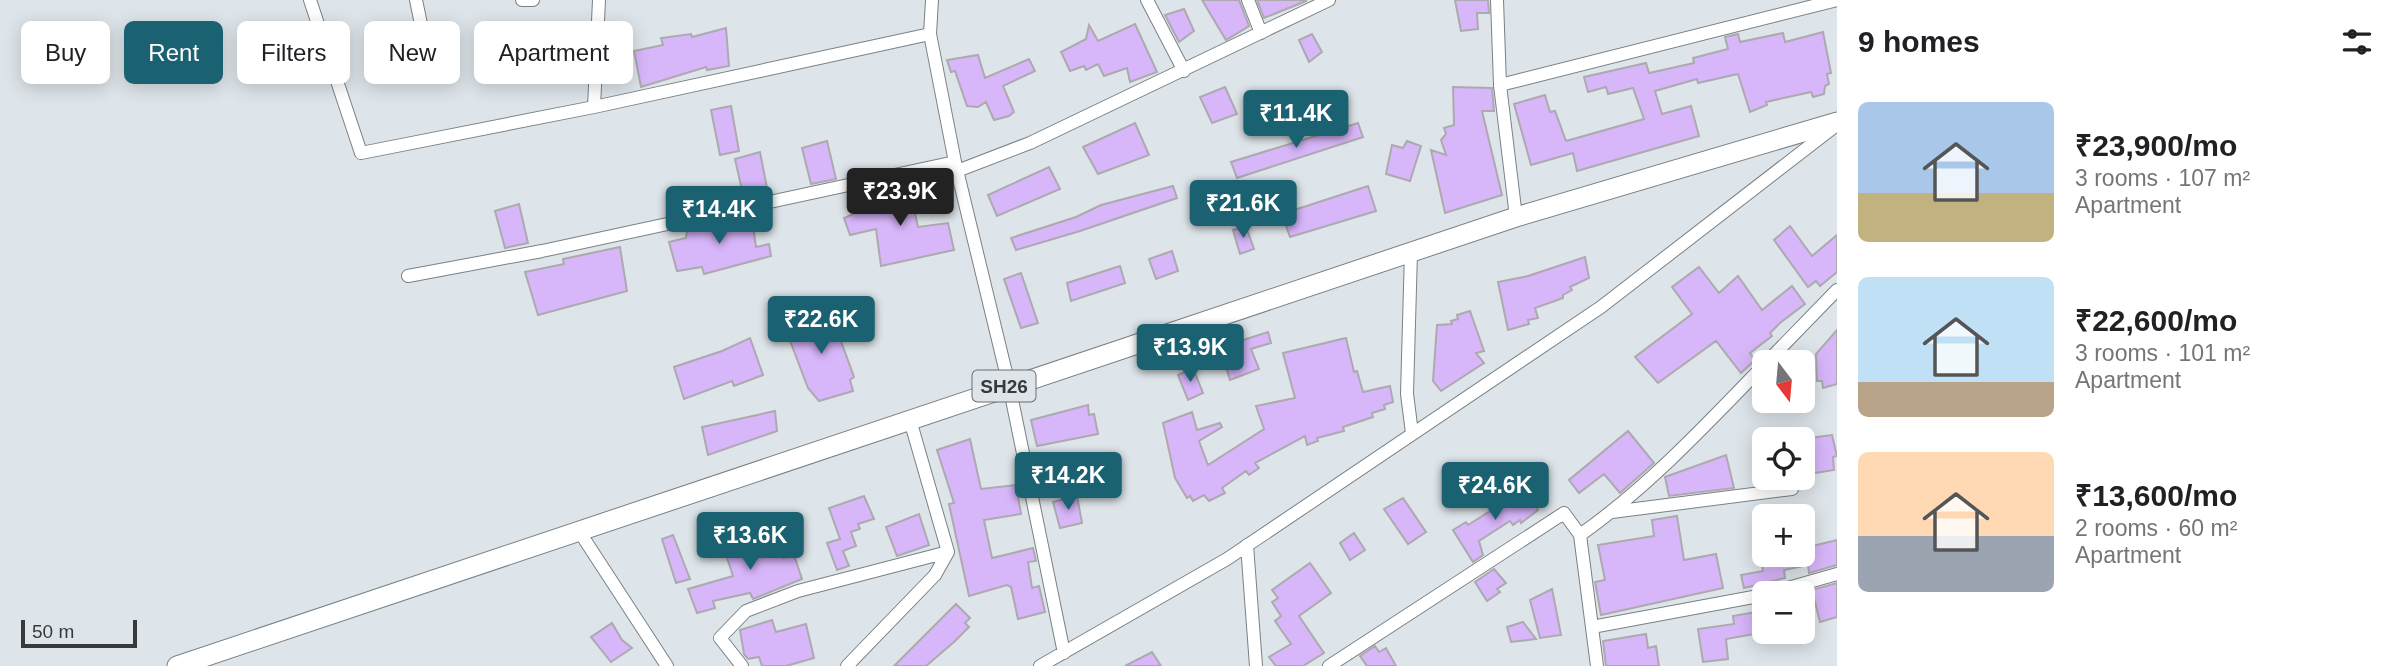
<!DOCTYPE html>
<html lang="en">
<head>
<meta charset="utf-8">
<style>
	:root { --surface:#fff; --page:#f6f6f6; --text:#202124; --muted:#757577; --accent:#1a6171 }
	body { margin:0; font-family:Arial,sans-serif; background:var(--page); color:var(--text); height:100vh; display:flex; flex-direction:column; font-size:26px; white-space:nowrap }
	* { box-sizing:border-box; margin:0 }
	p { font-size:23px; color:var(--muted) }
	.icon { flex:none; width:38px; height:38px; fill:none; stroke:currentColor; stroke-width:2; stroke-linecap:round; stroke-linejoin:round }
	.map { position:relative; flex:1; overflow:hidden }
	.details { display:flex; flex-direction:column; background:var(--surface); width:560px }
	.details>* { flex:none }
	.hud { position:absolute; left:21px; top:21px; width:665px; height:63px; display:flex; gap:14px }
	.needle { width:46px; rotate:164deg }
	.tools { position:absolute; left:1752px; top:350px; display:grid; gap:14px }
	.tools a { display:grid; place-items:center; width:63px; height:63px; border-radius:10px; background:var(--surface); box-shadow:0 4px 18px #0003; font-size:35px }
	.scale { position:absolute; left:21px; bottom:18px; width:116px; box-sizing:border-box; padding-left:7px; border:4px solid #37393b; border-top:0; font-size:19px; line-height:24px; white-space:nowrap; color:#37393b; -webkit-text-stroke:5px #dee5ea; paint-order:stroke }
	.price { position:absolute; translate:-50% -60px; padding:0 16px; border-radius:7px; background:var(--accent); color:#fff; font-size:23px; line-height:46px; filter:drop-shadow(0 2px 4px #0008) }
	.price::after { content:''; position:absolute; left:50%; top:42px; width:21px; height:16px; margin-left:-10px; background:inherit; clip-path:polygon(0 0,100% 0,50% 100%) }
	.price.on { background:#222; color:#fff }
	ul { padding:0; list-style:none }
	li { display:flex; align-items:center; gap:21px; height:175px; padding:0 21px }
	li span { display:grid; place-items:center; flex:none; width:196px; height:140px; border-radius:10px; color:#555 }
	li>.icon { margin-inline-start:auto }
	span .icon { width:84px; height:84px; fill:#fffc; stroke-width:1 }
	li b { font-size:30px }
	h2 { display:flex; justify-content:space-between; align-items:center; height:84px; padding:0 21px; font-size:30px }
	.chip { padding:0 24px; border-radius:10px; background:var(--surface); box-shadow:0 4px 18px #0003; font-size:24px; line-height:63px }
	.chip.on { background:var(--accent); color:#fff }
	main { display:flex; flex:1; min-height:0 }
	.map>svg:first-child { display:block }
	.building { fill:#d8b6fa; stroke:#aca9af; stroke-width:2 }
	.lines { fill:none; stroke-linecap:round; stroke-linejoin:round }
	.street-casing { stroke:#7a8084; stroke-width:14 }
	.primary-casing { stroke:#7a8084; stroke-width:21 }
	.street { stroke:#fff; stroke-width:12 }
	.primary { stroke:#fff; stroke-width:19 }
	.labels { text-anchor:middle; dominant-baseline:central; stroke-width:5; stroke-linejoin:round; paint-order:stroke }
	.shield { fill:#dee5ea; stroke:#696d70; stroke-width:2 }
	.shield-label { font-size:19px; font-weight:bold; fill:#37393b }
</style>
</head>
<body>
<main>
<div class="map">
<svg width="1837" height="666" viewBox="0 0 1837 666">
	<rect width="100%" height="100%" fill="#dee5ea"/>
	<!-- building -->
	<path class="building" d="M1202,0H1239L1249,26L1226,40Z
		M1257,0H1306V1L1264,18Z
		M1455,0H1488L1489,13H1477L1478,29L1461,31Z
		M1184,9L1194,31L1179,42L1165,15Z
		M1135,24L1157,72L1130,82L1127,68L1104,76L1098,64L1086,70L1084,66L1070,71L1061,52L1086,39L1089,25L1098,41Z
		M726,28L729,66L707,70L706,67L641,87L634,51L663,45L661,38L691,34L692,37Z
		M1823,32L1831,73L1827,74L1829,84L1825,86L1824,94L1813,97L1811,92L1766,102L1767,105L1750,112L1738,74L1698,83L1697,79L1655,91L1662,114L1691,106L1699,136L1577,171L1573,153L1531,165L1514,104L1545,95L1550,112L1555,111L1566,141L1644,119L1633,88L1608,94L1606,87L1588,92L1584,77L1646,63L1649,73L1694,63L1693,58L1728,49L1725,37L1738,34L1740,42L1783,33L1785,42Z
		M1312,34L1322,52L1309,62L1299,40Z
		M978,55L985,78L1029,59L1035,71L1003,86L1014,112L1009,116L994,120L986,102L978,107L967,106L955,71L951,72L947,60Z
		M1225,87L1237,114L1212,123L1200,97Z
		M1453,87L1492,88L1494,111H1482L1502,195L1445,213L1431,150L1446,155L1441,140L1446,134L1444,128L1454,125Z
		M731,106L739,151L720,155L711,110Z
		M1135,123L1149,155L1098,174L1083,147Z
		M1358,123L1363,137L1237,178L1231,162Z
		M827,141L836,179L811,184L802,148Z
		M1407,141L1421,146L1410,181L1386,174L1392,145L1403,148Z
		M760,152L768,193L744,199L735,159Z
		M1049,167L1060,189L997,216L988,195Z
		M908,182L918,227L948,223L954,250L881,266L876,229L850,235L844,218L883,201L880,190Z
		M1173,186L1177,198L1080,231L1016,250L1011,238L1076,217L1101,205Z
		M1368,186L1376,211L1290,237L1282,214Z
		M519,204L528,243L505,248L495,211Z
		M760,213L754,233L756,247L769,244L771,256L704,274L702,267L677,271L669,242L686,238L687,232L695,227Z
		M1790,226L1812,256L1837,235V272L1820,286L1816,281L1808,287L1774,240Z
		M1246,227L1254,249L1240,254L1233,230Z
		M620,247L627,291L538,315L525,272L564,264L563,259Z
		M1172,251L1178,271L1156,279L1149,259Z
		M1585,257L1589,278L1570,287L1572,290L1563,295V298L1535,308L1538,318L1528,320L1529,324L1508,330L1498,282L1528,276Z
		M1120,266L1125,283L1071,301L1067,283Z
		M1699,267L1719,293L1738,276L1762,310L1792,286L1805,304L1780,323L1770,333L1772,336L1750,353L1755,360L1741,373L1716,341L1658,383L1635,357L1692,314L1672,287Z
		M1021,273L1038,323L1021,328L1004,279Z
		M830,311L854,377L850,380L853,391L819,401L808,388L784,325Z
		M1470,311L1484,351L1476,353L1484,363L1441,391L1433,381L1437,325L1452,324L1451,321L1458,319L1457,315Z
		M1837,330V384L1823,388L1822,381H1817L1816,354Z
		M1268,332L1271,343L1251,349L1259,369L1230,380L1222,354L1236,349L1234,343Z
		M750,338L763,375L734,386L732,381L684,399L674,367L722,351Z
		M1346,338L1354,372L1357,371L1363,392L1390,386L1393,402L1384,405L1385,409L1372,413L1373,417L1343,427L1344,431L1317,438L1318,441L1307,445L1305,436L1255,463L1259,468L1249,475L1246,471L1222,488L1225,493L1209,501L1204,495L1193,501L1190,496L1187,498L1175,478L1163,423L1192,412L1197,430L1220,423L1222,427L1199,441L1208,465L1264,429L1256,406L1295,398L1283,353Z
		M1193,368L1203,393L1188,400L1178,375Z
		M1088,405L1089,415L1094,414L1098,434L1037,446L1031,420Z
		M775,411L777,431L708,455L702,427Z
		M1628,431L1654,463L1620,493L1604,474L1579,493L1569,480Z
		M1832,435L1837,456L1833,457L1834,470L1802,475V439Z
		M970,439L981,489L1016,485L1021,514L984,520L992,558L1033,548L1036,561L1028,562L1032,588L1039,586L1045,612L1018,619L1011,587L1007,585L969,596L949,504L954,503L937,450Z
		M1726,455L1734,488L1669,496L1665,477Z
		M1525,489L1538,510L1521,523L1520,520L1513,525L1510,521L1479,541L1483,555L1473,562L1453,530L1466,522L1468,525Z
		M864,496L874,519L858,524L860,529L851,532L856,546L843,551L849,566L837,570L827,543L840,539L829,508Z
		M1077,496L1082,523L1060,528L1053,502Z
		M1403,498L1426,532L1408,544L1384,509Z
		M919,514L929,545L897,556L886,527Z
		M1677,516L1684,560L1716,554L1723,588L1601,615L1595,582L1605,580L1598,545L1654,536L1652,520Z
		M772,528L783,558L794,555L802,579L753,599L750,593L713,601L715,608L697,613L688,589L733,576L727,558L743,548L740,539Z
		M1354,533L1365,550L1350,560L1340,543Z
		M673,535L690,579L676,583L662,539Z
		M1837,540V565L1809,573L1808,565L1784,570L1785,578L1744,588L1741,575L1763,571L1760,555H1806L1804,548Z
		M1310,563L1331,593L1299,616L1324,653L1303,666H1276L1269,657L1291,644L1275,621L1281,616L1272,602L1278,598L1272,590Z
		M1494,569L1506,583L1497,589L1500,592L1487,601L1475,582Z
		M1837,583V617L1820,622L1812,590Z
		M1552,589L1561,635L1540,638L1530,600Z
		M956,604L970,618L965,623L969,627L954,642L926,666H894Z
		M1762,611L1766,632L1726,639L1728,659L1703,662L1698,629L1734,624L1733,616Z
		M772,620L776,632L806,624L814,658L786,666H762L759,657L748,659L744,654L740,630Z
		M1523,622L1536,639L1511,642L1507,627Z
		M612,623L622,640L632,648L611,662L591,637Z
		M1646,634L1648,648L1656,646L1659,666H1606L1603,641Z
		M1375,646L1379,652L1386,648L1396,666H1367L1360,656Z
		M1152,652L1161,666H1125Z"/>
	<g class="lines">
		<!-- street casing -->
		<g class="street-casing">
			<path id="street" d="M310,0L361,153L594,107L930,34
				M416,0L426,48
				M522,0H533
				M932,0L930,34L955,162L1009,385L1064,653
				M1147,0L1184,71
				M1248,0L1261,33
				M1497,0L1500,85L1516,217
				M1500,85L1837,0
				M594,107L599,0
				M957,171L1030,143L1329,0
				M1411,252L1407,394L1412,433
				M408,276L542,251L955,162
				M1767,362L1837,290
				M1612,512L1792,489
				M579,531L667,666
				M1247,545L1256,666
				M1770,593L1837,574
				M1592,627L1764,595
				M742,666L720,638L746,611L798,591L948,552
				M847,666L935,575L948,552L910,420
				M1040,666L1227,559L1601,307L1834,127
				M1329,666L1564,513L1580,535
				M1597,666L1580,535C1648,487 1706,425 1764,365"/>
		</g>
		<!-- primary casing -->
		<g class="primary-casing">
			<path id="primary" d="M177,666L1516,217L1837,122"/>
		</g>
		<!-- street -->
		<use href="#street" class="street"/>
		<!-- primary -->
		<use href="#primary" class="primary"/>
	</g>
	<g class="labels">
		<!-- shield labels -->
		<rect class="shield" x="972.5" y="370.5" width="63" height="31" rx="5"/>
		<g class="shield-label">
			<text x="1004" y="386">SH26</text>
		</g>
	</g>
</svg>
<div class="tools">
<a><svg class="needle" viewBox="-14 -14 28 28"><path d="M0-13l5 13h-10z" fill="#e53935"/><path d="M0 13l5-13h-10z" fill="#757577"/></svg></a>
<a><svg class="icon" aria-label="locate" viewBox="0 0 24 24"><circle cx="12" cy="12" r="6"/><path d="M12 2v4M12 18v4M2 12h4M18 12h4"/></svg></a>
<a>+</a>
<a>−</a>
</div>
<div class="scale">50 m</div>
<b class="price" style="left:1296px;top:150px">₹11.4K</b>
<b class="price on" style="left:900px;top:228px">₹23.9K</b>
<b class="price" style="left:1243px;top:240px">₹21.6K</b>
<b class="price" style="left:719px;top:246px">₹14.4K</b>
<b class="price" style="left:821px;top:356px">₹22.6K</b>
<b class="price" style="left:1190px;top:384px">₹13.9K</b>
<b class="price" style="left:1068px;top:512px">₹14.2K</b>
<b class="price" style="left:1495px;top:522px">₹24.6K</b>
<b class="price" style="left:750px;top:572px">₹13.6K</b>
<div class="hud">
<a class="chip">Buy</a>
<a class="chip on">Rent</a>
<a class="chip">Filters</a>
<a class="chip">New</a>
<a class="chip">Apartment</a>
</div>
</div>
<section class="details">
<h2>9 homes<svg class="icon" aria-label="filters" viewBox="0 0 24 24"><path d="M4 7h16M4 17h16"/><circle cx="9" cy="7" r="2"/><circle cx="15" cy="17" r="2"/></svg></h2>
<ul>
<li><span style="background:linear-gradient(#a9c7e8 65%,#c2b280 0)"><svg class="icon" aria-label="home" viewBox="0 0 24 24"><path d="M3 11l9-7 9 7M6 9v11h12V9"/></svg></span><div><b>₹23,900/mo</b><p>3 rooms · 107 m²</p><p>Apartment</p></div></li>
<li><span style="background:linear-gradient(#bfe0f5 75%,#b9a48a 0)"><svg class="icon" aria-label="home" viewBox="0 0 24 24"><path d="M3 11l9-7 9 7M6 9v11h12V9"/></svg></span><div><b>₹22,600/mo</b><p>3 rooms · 101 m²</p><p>Apartment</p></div></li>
<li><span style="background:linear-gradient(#ffd9b3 60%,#9aa5b1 0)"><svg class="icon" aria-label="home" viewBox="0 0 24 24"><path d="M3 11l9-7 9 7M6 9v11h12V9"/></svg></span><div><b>₹13,600/mo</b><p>2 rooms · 60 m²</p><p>Apartment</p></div></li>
</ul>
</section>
</main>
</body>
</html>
